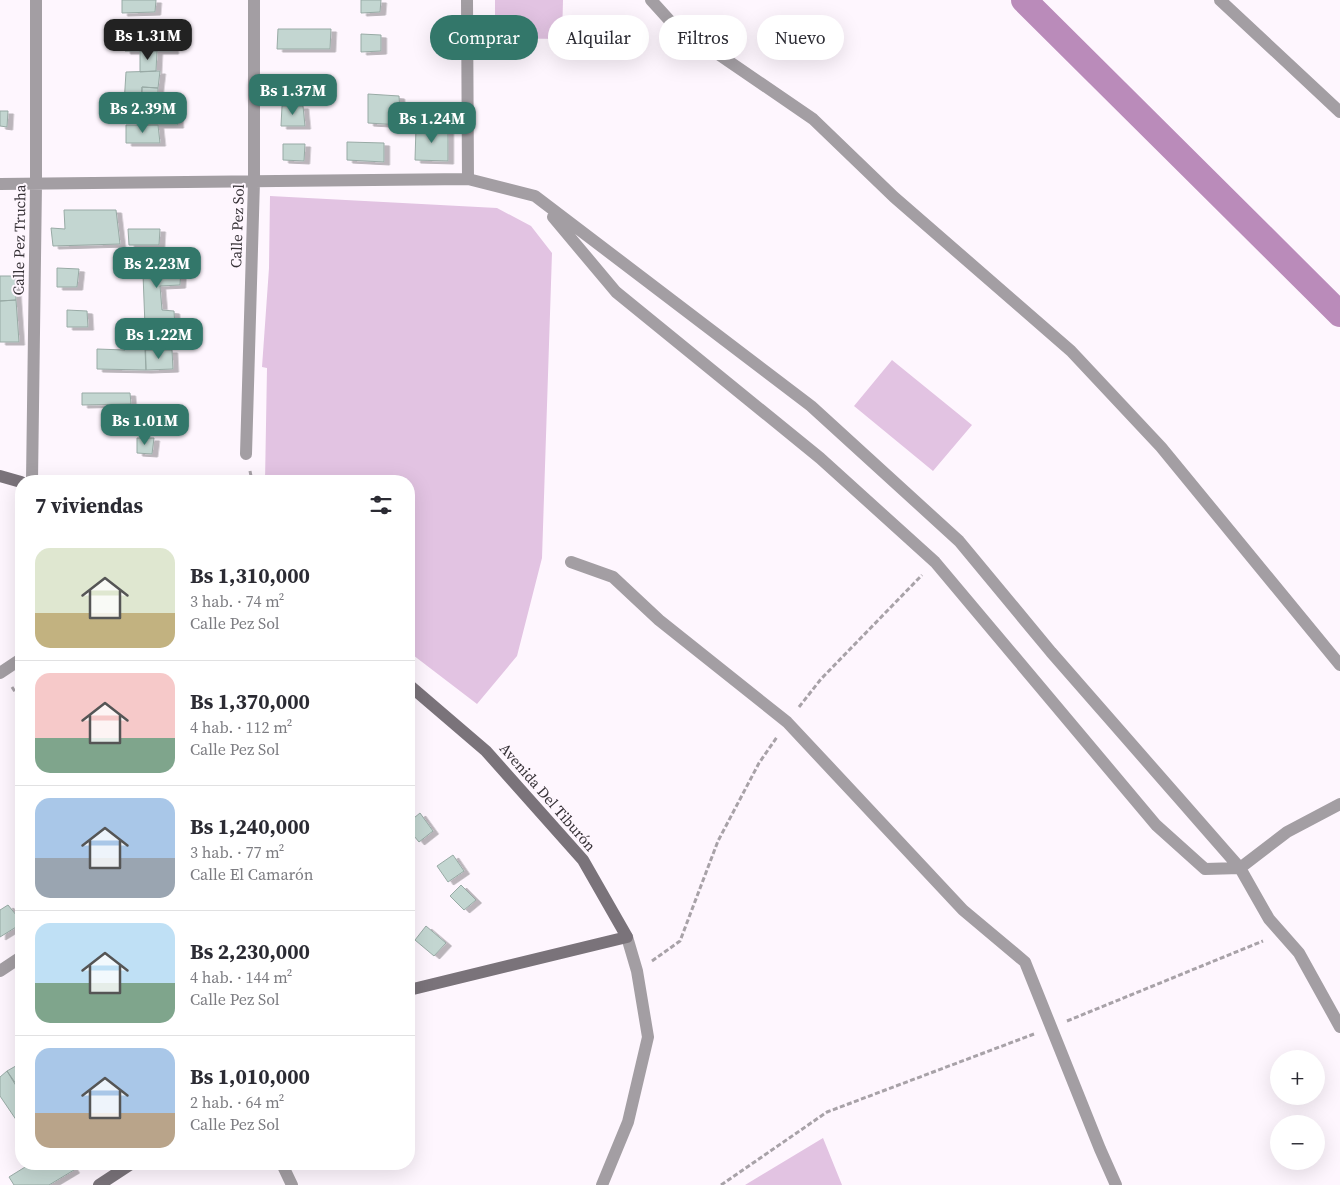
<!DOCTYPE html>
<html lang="es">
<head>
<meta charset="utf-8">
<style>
	:root { --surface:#fff; --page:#f2f2f3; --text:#2b2b33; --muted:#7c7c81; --line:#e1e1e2; --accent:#33776a }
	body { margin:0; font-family:"Source Serif 4",serif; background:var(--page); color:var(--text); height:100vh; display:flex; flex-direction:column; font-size:19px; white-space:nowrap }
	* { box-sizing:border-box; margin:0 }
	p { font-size:16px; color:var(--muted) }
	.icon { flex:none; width:28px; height:28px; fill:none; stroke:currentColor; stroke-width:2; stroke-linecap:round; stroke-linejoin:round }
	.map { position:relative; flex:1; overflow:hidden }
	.side { position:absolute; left:15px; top:475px; width:400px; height:695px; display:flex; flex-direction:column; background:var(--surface); border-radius:20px; box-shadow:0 5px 20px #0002 }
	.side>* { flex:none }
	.guide { position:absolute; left:430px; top:15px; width:475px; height:45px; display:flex; gap:10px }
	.buttons { position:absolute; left:1270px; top:1050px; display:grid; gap:10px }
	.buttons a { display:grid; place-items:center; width:55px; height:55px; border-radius:50%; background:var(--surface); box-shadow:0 5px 20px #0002; font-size:25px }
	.price { position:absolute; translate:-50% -42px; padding:0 11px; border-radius:10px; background:var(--accent); color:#fff; font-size:16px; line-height:32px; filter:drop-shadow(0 1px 2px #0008) }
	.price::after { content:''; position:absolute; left:50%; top:30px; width:15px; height:11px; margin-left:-8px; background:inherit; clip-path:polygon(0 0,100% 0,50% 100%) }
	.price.current { background:#222; color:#fff }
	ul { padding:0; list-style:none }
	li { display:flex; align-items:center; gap:15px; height:125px; padding:0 20px }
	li+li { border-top:1px solid var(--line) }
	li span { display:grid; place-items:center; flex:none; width:140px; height:100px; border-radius:15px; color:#555 }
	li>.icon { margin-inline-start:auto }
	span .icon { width:60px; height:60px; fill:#fffc; stroke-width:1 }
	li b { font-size:21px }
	h2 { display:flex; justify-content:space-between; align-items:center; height:60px; padding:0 20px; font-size:21px }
	.pill { padding:0 18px; border-radius:22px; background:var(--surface); box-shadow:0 5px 20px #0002; font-size:18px; line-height:45px }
	.pill.current { background:var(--accent); color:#fff }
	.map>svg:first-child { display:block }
	.green { fill:#e2c3e2 }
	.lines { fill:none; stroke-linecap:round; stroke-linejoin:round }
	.canal { stroke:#ba8bba; stroke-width:26 }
	.building { fill:#c3d6d1; stroke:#98aaa5; filter:url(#shadow) }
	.path { stroke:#a8a2a8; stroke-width:3; stroke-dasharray:5 2.5; stroke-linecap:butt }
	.street { stroke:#a39ea3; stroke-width:12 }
	.secondary { stroke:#7a737a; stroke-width:12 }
	.labels { text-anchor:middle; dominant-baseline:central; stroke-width:4; stroke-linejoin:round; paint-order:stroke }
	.street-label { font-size:15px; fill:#363136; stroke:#fef6fe }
</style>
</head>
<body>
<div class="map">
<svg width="1340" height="1185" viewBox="0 0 1340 1185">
	<defs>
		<filter id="shadow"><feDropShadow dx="5.5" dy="3" stdDeviation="0" flood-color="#0004"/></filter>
	</defs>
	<rect width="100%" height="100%" fill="#fef6fe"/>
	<!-- green -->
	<path class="green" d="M495,0H563L562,39L495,38Z
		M270,196L497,208L531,226L552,253L542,558L517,656L477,704L409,652V481H265L267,368L262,367L269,268Z
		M892,360L972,425L933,471L854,406Z
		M823,1138L842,1185H745Z"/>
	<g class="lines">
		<!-- canal -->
		<path class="canal" d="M1024,0L1340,314"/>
	</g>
	<!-- building -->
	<path class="building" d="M122,0H156L155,12L122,13Z
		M361,0H381L380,12L361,13Z
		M278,29H331L330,49H277Z
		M123,31L172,32L173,51H125Z
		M361,34L381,35V51L361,52Z
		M140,51H157L156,71L140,72Z
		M160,71L158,88L142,87L141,102L124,104L126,72Z
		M142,87L158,88V108L177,109L178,125H142Z
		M368,94L399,96L401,125L368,123Z
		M282,106H303L305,126H281Z
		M0,111H8L7,127L0,126Z
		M126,125H158L160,143H126Z
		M416,127H448V161L415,160Z
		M347,142L384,143V162L347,160Z
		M283,144H305L304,161L283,160Z
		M64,210H116L120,244L53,246L51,228L65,229Z
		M128,229H160L159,245H129Z
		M142,248H159V268L181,267L180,285L160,286L162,310L174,311L175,327L145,326Z
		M57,268L79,269L77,287H57Z
		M0,276H15L16,300L0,301Z
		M16,300L19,342H0V301Z
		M67,310L87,311L88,327H67Z
		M145,326L146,370L97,369V349L125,350L126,328Z
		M145,350H172L173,369L146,370Z
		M82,393H130L131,404L82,405Z
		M137,438H154L152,454L137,453Z
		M420,813L433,831L419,842L409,830V822Z
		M453,855L464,871L448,882L437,866Z
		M461,885L476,900L464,910L450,896Z
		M8,905L21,921V924L0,937V910Z
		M426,926L446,943L434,956L415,940Z
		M21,1063V1087L18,1089L7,1071Z
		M7,1071L21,1091V1127L0,1096V1077Z
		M30,1164H70L74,1170L49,1185H14L9,1177Z"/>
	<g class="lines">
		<!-- path -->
		<path class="path" d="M250,471L252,481
			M12,687L21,701
			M799,707L821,679L922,575
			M652,961L680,941L718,841L759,763L777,737
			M1067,1021L1263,941
			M721,1185L827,1112L1034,1034"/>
		<!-- street -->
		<path class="street" d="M467,0L468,179
			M651,0L670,21L813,119L894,197L1071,351L1161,447L1340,665
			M1220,0L1340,112
			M0,184L468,179L535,196L811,406L959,541L1051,652L1240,868L1269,919L1299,953L1340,1027
			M553,217L616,292L820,458L935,562L1156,825L1205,869L1240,868L1287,832L1340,804
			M246,454L254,181V0
			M32,481L36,184V0
			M571,562L613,577L659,620L787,722L963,910L1025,962L1100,1149L1116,1185
			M0,673L21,659
			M0,971L21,957
			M282,1164L292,1185
			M602,1185L628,1122L648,1037L637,971L627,937"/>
		<!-- secondary -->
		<path class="secondary" d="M0,476L21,482
			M409,685L486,751L583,860L627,937L409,990
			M99,1185L131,1164"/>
	</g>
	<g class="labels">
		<!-- street labels -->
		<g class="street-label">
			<text transform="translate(237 226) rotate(-88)">Calle Pez Sol</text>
			<text transform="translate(19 240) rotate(-89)">Calle Pez Trucha</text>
			<text transform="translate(548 797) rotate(49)">Avenida Del Tiburón</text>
		</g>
	</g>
</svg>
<div class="buttons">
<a>+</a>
<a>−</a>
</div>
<b class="price current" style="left:148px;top:61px">Bs 1.31M</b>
<b class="price" style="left:293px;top:116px">Bs 1.37M</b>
<b class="price" style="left:143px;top:134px">Bs 2.39M</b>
<b class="price" style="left:432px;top:144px">Bs 1.24M</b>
<b class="price" style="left:157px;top:289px">Bs 2.23M</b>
<b class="price" style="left:159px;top:360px">Bs 1.22M</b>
<b class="price" style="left:145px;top:446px">Bs 1.01M</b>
<div class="guide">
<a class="pill current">Comprar</a>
<a class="pill">Alquilar</a>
<a class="pill">Filtros</a>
<a class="pill">Nuevo</a>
</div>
<section class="side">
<h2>7 viviendas<svg class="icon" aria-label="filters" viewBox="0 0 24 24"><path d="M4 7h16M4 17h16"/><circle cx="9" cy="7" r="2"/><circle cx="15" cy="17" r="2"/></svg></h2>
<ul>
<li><span style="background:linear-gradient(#dfe7d0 65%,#c2b280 0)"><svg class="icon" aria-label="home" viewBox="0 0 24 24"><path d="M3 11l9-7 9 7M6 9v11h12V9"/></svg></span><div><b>Bs 1,310,000</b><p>3 hab. · 74 m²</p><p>Calle Pez Sol</p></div></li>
<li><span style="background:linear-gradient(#f6c9c9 65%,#7fa58c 0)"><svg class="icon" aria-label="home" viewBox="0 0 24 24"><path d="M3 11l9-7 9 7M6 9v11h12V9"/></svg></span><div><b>Bs 1,370,000</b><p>4 hab. · 112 m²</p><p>Calle Pez Sol</p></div></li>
<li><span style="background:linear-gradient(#a9c7e8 60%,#9aa5b1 0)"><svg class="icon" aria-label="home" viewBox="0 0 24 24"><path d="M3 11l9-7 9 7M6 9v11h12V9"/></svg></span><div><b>Bs 1,240,000</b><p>3 hab. · 77 m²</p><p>Calle El Camarón</p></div></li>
<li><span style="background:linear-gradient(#bfe0f5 60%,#7fa58c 0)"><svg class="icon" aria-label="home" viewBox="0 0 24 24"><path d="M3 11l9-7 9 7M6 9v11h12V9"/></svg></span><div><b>Bs 2,230,000</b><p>4 hab. · 144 m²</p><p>Calle Pez Sol</p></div></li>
<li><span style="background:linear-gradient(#a9c7e8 65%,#b9a48a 0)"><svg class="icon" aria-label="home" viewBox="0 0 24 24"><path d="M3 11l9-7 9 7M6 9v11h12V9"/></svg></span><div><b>Bs 1,010,000</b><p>2 hab. · 64 m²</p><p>Calle Pez Sol</p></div></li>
</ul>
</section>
</div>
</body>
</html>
